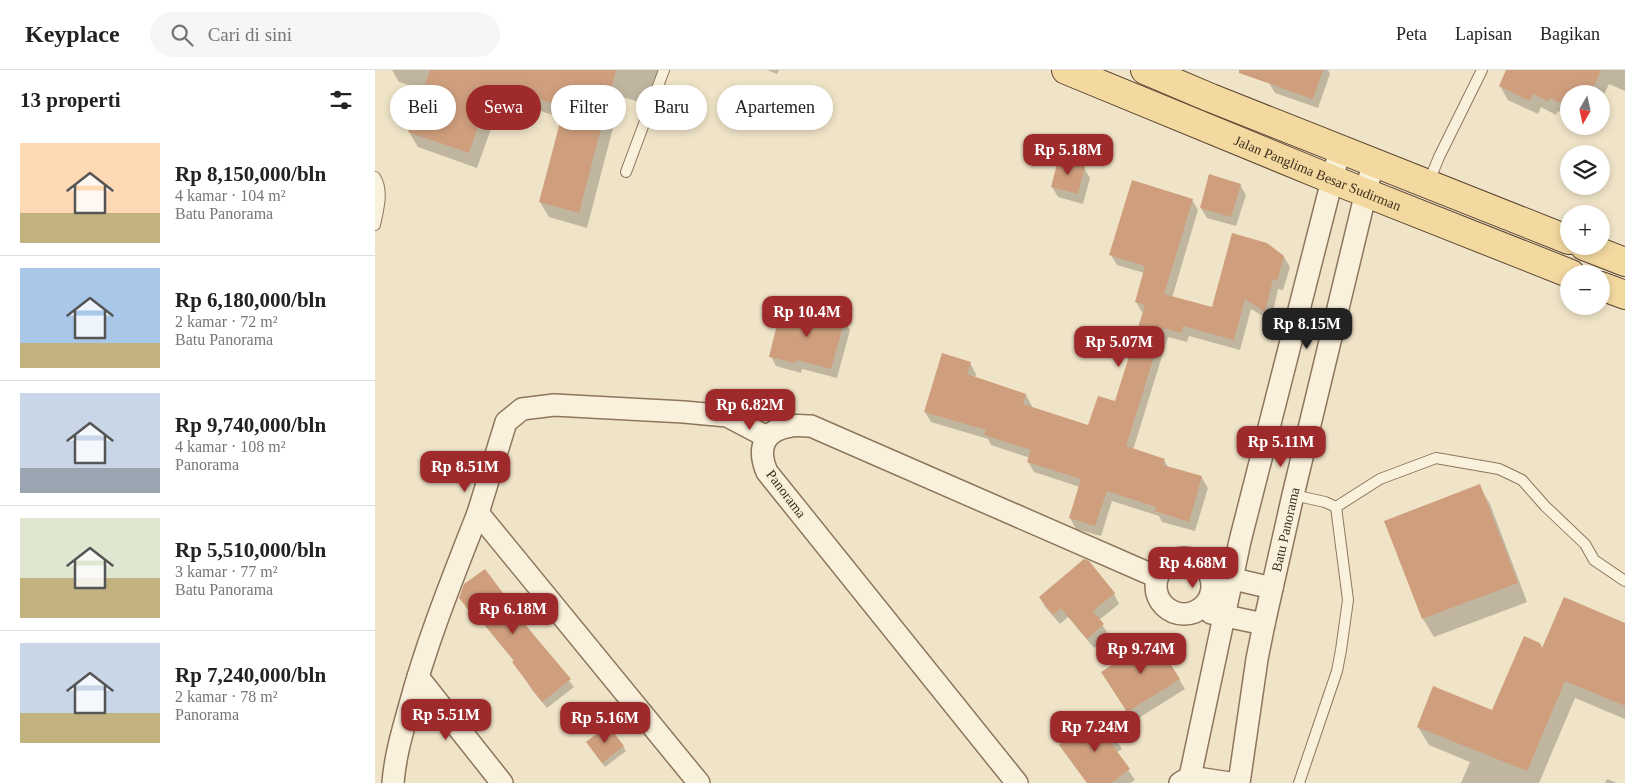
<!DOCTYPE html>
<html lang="id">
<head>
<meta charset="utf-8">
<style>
	:root { --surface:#fff; --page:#f6f6f6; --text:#222; --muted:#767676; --line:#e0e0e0; --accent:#9e2a2b }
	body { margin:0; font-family:"Times New Roman",serif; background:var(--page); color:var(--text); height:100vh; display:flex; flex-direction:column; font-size:19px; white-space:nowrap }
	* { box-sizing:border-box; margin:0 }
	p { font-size:16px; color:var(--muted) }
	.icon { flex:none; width:28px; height:28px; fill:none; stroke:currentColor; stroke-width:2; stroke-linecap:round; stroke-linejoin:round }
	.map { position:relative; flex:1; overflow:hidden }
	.sheet { display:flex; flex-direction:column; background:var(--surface); width:375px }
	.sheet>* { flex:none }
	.hud { position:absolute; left:15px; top:15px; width:475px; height:45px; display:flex; gap:10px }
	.needle { width:32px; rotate:189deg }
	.tools { position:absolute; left:1185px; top:15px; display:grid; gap:10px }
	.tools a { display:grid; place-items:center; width:50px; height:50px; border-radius:50%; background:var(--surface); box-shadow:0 2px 8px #0003; font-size:25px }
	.price { position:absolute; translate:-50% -42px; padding:0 11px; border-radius:10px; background:var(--accent); color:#fff; font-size:16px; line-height:32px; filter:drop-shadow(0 1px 2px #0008) }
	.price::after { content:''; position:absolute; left:50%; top:30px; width:15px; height:11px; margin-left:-8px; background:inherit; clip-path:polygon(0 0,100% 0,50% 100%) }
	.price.selected { background:#222; color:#fff }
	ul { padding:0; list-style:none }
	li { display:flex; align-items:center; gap:15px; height:125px; padding:0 20px }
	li+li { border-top:1px solid var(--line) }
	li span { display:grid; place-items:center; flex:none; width:140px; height:100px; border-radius:0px; color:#555 }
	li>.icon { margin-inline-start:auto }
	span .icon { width:60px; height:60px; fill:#fffc; stroke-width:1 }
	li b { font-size:21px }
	h2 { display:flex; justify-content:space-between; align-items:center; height:60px; padding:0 20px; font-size:21px }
	.pill { padding:0 18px; border-radius:22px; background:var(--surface); box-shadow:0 2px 8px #0003; font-size:18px; line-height:45px }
	.pill.selected { background:var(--accent); color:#fff }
	header { display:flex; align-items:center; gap:30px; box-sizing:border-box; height:70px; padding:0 25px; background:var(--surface); border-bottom:1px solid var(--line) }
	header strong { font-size:24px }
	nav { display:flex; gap:28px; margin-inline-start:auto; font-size:18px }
	.search { width:350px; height:45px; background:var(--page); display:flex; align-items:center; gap:12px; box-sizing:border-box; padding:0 18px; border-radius:28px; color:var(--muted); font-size:19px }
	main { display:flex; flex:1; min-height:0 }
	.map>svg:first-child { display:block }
	.shadow { fill:#0003 }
	.building { fill:#cf9f7d }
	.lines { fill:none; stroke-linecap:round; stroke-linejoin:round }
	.lane-casing { stroke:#8d765c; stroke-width:12 }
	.street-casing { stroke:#8d765c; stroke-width:24 }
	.primary-casing { stroke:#5b4430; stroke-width:30 }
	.lane { stroke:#faf1dc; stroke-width:10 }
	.street { stroke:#faf1dc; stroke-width:21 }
	.primary { stroke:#f3d9a0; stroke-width:28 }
	.labels { text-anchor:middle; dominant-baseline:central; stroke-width:4; stroke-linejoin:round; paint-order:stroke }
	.street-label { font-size:14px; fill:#3d2e20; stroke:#f7eed8 }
</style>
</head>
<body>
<header>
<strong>Keyplace</strong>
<div class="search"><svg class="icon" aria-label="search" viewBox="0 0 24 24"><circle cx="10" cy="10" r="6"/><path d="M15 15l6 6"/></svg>Cari di sini</div>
<nav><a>Peta</a><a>Lapisan</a><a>Bagikan</a></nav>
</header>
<main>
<section class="sheet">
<h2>13 properti<svg class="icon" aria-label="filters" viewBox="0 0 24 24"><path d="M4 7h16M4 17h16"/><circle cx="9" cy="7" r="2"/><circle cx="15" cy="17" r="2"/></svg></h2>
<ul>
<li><span style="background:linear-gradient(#ffd9b3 70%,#c2b280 0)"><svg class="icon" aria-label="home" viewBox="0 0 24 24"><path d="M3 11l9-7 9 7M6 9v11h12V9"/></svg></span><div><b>Rp 8,150,000/bln</b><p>4 kamar · 104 m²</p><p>Batu Panorama</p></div></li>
<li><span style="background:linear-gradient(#a9c7e8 75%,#c2b280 0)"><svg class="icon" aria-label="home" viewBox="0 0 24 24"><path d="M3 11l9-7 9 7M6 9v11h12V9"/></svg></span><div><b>Rp 6,180,000/bln</b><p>2 kamar · 72 m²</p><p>Batu Panorama</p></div></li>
<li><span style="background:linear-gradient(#c9d6e8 75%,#9aa5b1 0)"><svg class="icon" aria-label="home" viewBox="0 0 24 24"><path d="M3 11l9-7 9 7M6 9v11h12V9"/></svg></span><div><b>Rp 9,740,000/bln</b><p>4 kamar · 108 m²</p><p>Panorama</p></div></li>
<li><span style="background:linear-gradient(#dfe7d0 60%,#c2b280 0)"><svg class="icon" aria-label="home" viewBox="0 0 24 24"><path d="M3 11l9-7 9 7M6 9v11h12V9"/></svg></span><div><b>Rp 5,510,000/bln</b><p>3 kamar · 77 m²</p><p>Batu Panorama</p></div></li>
<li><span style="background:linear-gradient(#c9d6e8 70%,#c2b280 0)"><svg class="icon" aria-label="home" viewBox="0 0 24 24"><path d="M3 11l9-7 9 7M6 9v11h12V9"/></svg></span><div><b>Rp 7,240,000/bln</b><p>2 kamar · 78 m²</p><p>Panorama</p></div></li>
</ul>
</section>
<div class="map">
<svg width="1250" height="713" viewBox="0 0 1250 713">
	<rect width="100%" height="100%" fill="#f0e4c8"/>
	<!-- shadow -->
	<path class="shadow" d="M17,0H287L277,35L246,27L212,158L174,147L165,132L187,48L127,28L102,98L43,77L34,62L49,20L24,12Z
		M392,0H404L402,4Z
		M899,0H953L955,4L943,38L900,23L894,13Z
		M1133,0H1250V21L1234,14L1226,31V24H1194V46L1183,41L1181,45L1166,37L1163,44L1133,30L1125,16Z
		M709,98L715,108L708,134L683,127L677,117Z
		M865,115L871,125L861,156L832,148L826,138Z
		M817,130L823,140L797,228L838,238L909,187L915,197L908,220L903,219L896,251L876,239L865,280L814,266L812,272L793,267L758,380L789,390L793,397L827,408L833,418L820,461L787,452L784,446L737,431L726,466L701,459L695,448L705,417L659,402L653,392L655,388L616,375L613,369L556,352L550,342L595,293L601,304L600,308L651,325L657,336L656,338L714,356L740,332L769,243L767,242L761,232L769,203L742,195L736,185Z
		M439,247L469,250L475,260L462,308L427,299L426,303L401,296L396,286Z
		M1104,416L1115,434L1152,532L1059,567L1048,549L1010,452Z
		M739,524L744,534L724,550L734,565L719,578L693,547L685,554L671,538L665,528Z
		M85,528L142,544L199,617L172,638L157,620L140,592L106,551L103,553Z
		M1250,554V649L1200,628L1164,713H1086L1095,692L1054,675L1043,657L1118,642L1165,574L1168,580Z
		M804,609L810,619L759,651L733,612Z
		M725,646L747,679L741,683L760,710L755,713H712L685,675Z
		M248,676L251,681L230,697L215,677Z
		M1232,709L1242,713H1230Z"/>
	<!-- building -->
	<path class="building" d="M55,0H241L204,143L164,132L189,37L118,14L94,83L33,62Z
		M864,0H948L938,29L864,3Z
		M1131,0H1226L1215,24H1194V37L1175,28L1173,31L1158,24L1155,31L1124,16Z
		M683,90H698L710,97L703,124L676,117Z
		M834,104L866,114L856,147L825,138Z
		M757,110L818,129L789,224L837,237L857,163L892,173L909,186L902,211L898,209L890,242L870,229L859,270L808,256L807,263L788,258L751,376L790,389L788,395L827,406L814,452L780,441L781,437L732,421L720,456L694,448L706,409L652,392L656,380L609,365L611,360L549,342L567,283L596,292L592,304L651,324L648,334L713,355L723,326L740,331L770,235L760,232L770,196L734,185Z
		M406,238L438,246L440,241L470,249L456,299L422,290L421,293L394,287Z
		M1105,414L1143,513L1047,549L1009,451Z
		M709,489L714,491L740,523L718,541L729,554L712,569L686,538L678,545L664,527Z
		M110,499L143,543L142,545L196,609L167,632L137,592L139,591L101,544L98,546L84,528L89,514Z
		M1189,527L1250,553V636L1190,611L1152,701L1042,657L1058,616L1117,640L1149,566L1165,573L1167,578Z
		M779,568L805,609L752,642L726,602Z
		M725,645L743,668L736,673L755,699L736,713H712L684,675Z
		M233,655L249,676L227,693L211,672Z"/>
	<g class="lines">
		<!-- lane casing -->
		<g class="lane-casing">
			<path id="lane" d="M251,102L289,0
				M0,107C9,121 3,140 0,155
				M1053,114L1064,87L1107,0
				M918,425L950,432L961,437L1005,409L1061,388L1124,399L1147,410L1170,436L1210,474L1219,490L1250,511
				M924,713L962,601L966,580L973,530L961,437"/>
		</g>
		<!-- street casing -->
		<g class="street-casing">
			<g id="street">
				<circle cx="809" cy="516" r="28"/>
				<path d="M842,505L897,518"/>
				<path d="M836,543L889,554"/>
				<path d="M43,607L127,713"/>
				<path d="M18,713C20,687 27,663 34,638C52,571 78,507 103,443"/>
				<path d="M324,713L103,443L131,352L147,339L179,335L309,342L352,346L392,367"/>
				<path d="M642,713L392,402C382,379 388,360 416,356C422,355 429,356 436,356L782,507"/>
				<path d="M805,713L815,707L855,713"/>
				<path d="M815,713V707L865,471L965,79"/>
				<path id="s1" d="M864,713L882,589L889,554L918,425L998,93"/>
			</g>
		</g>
		<!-- primary casing -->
		<g class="primary-casing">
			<g id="primary">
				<path id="s2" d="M691,0L956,109L1196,204"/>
				<path d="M770,0L836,28L1194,170"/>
				<path d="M1209,176L1250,192"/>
				<path d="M1226,216L1250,225"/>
			</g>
		</g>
		<!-- lane -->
		<use href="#lane" class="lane"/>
		<!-- street -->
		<use href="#street" class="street"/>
		<!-- primary -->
		<use href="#primary" class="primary"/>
	</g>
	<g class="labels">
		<!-- street labels -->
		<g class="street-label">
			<text stroke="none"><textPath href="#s2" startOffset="272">Jalan Panglima Besar Sudirman</textPath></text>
			<text transform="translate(411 424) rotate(53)">Panorama</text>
			<text stroke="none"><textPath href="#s1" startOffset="258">Batu Panorama</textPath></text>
		</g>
	</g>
</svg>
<div class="tools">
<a><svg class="needle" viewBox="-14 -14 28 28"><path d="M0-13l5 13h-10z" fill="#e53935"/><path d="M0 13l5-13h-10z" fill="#767676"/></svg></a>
<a><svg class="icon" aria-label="layers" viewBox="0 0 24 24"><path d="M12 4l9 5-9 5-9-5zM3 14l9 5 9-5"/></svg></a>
<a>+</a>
<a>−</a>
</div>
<b class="price" style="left:693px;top:106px">Rp 5.18M</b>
<b class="price" style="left:432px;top:268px">Rp 10.4M</b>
<b class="price selected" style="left:932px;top:280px">Rp 8.15M</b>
<b class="price" style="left:744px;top:298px">Rp 5.07M</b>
<b class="price" style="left:375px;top:361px">Rp 6.82M</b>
<b class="price" style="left:906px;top:398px">Rp 5.11M</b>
<b class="price" style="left:90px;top:423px">Rp 8.51M</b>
<b class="price" style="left:818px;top:519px">Rp 4.68M</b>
<b class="price" style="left:138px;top:565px">Rp 6.18M</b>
<b class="price" style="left:766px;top:605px">Rp 9.74M</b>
<b class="price" style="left:71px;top:671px">Rp 5.51M</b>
<b class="price" style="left:230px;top:674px">Rp 5.16M</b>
<b class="price" style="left:720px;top:683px">Rp 7.24M</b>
<div class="hud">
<a class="pill">Beli</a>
<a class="pill selected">Sewa</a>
<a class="pill">Filter</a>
<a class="pill">Baru</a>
<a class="pill">Apartemen</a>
</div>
</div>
</main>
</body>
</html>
